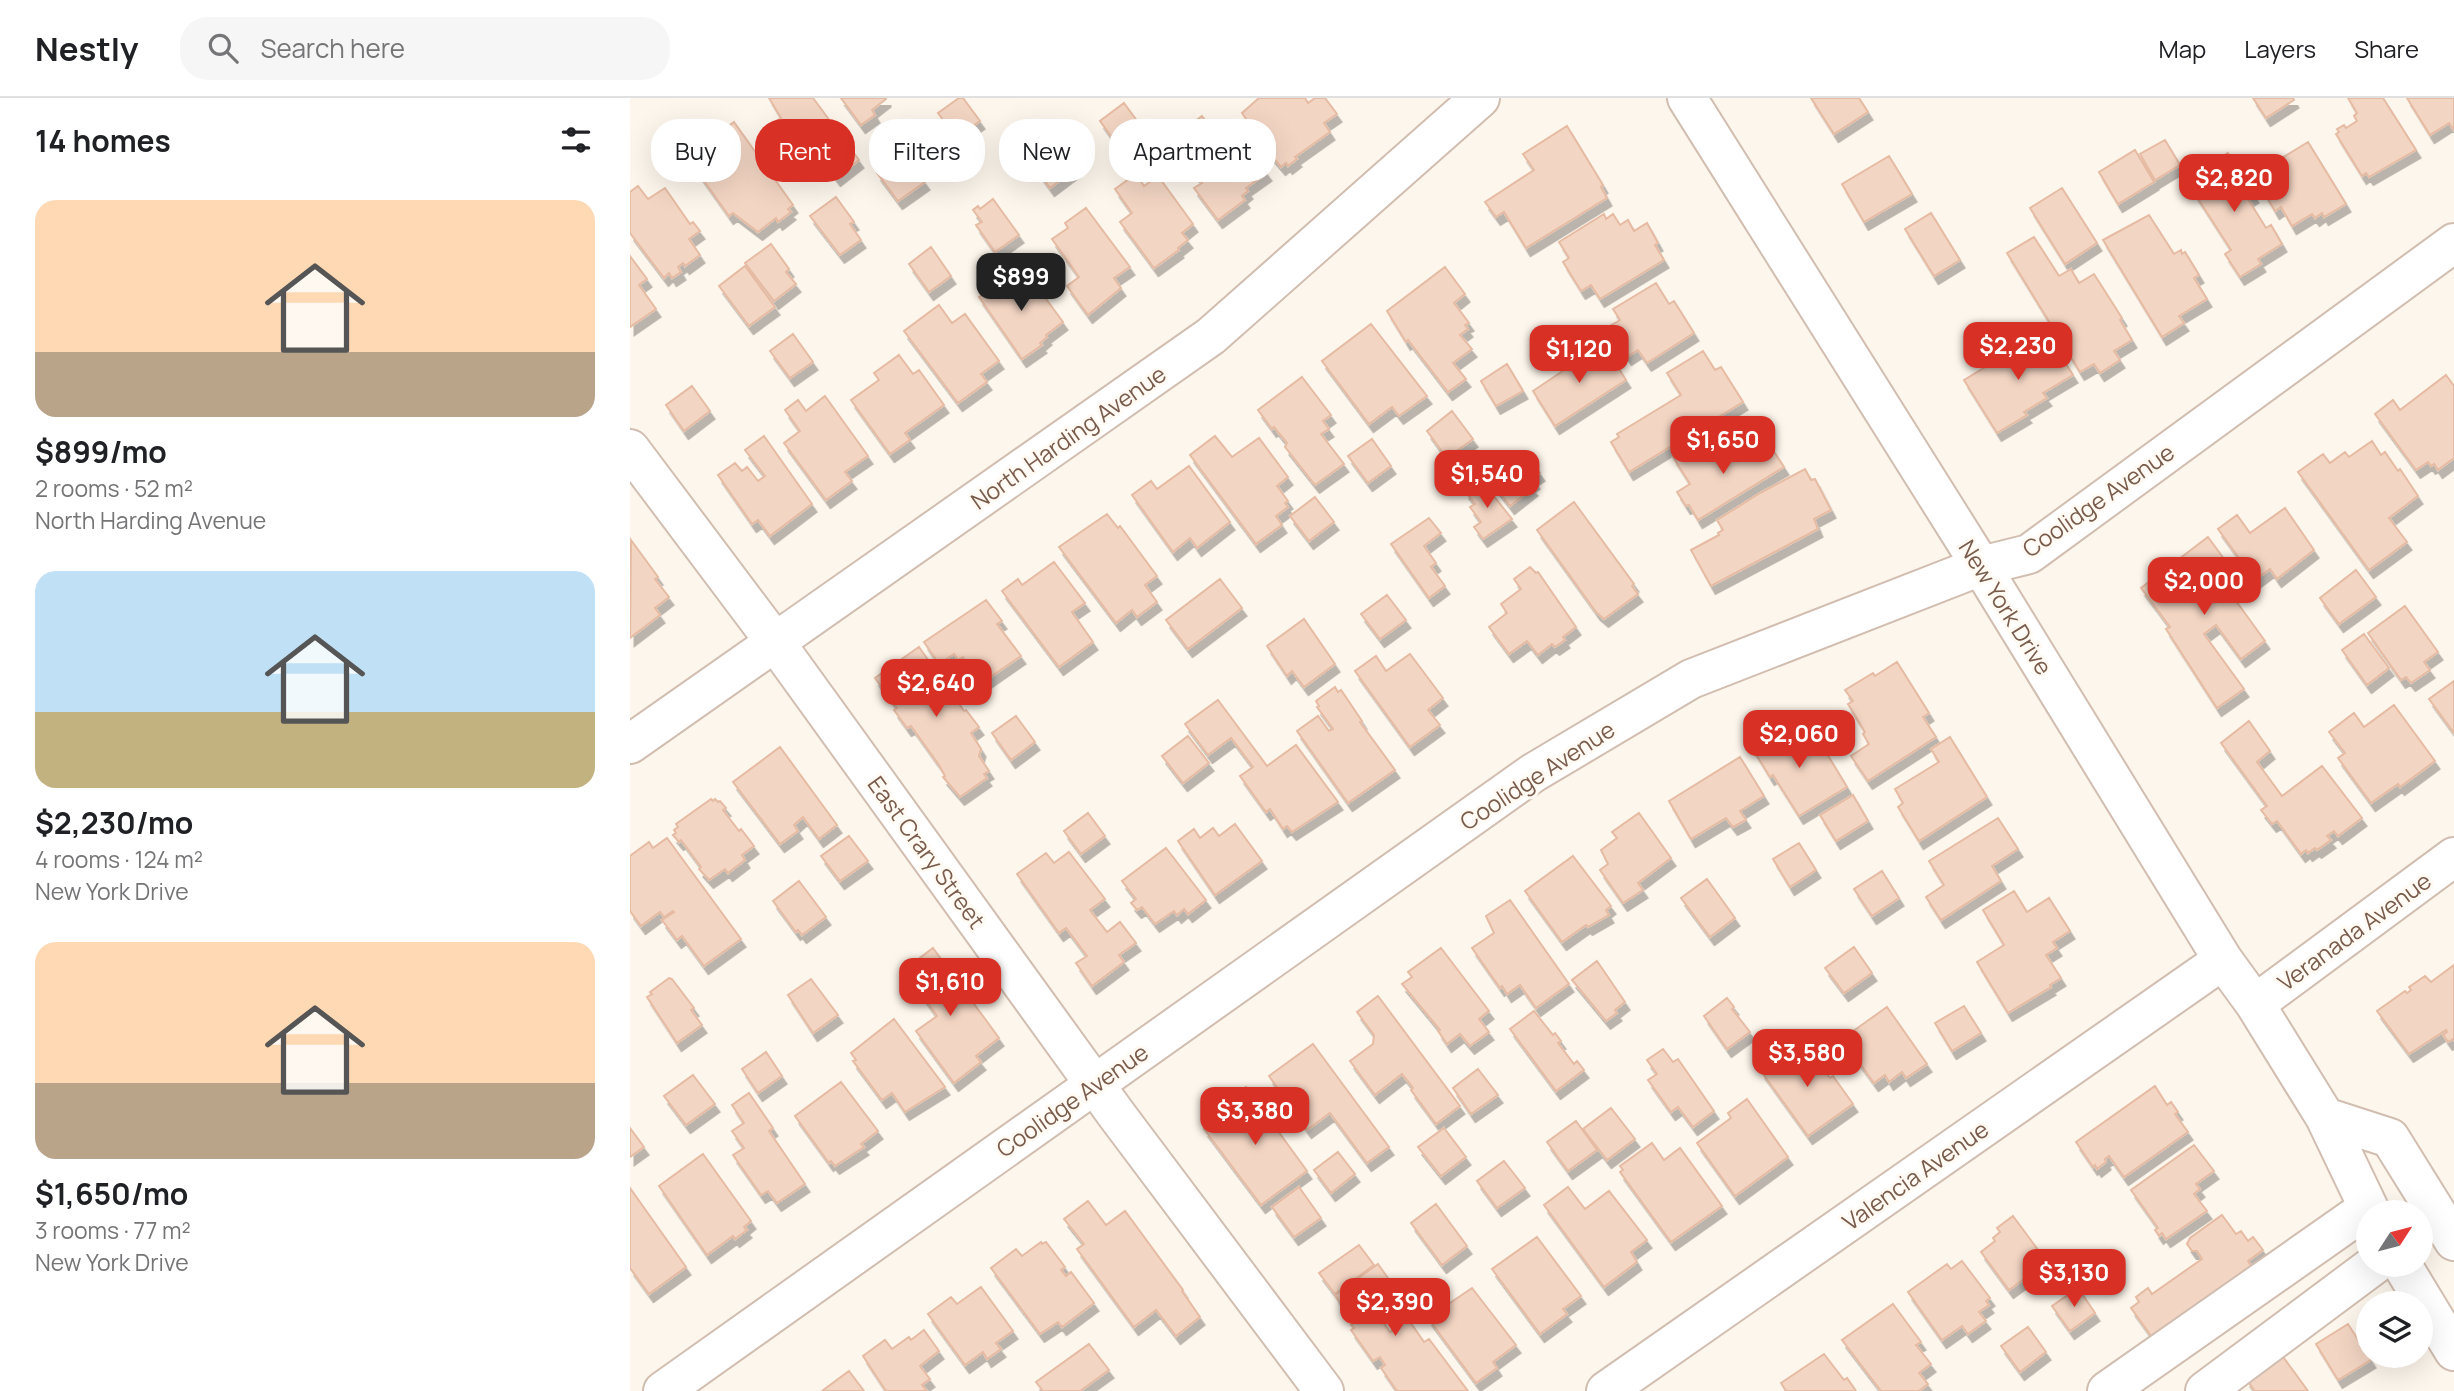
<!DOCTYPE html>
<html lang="en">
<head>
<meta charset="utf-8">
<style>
	:root { --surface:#fff; --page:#f6f6f6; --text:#202124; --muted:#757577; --line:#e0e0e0; --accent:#d93025 }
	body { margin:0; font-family:Manrope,sans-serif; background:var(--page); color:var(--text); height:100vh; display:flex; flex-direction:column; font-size:26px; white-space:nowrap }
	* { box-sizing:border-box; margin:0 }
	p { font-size:23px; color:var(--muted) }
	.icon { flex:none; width:38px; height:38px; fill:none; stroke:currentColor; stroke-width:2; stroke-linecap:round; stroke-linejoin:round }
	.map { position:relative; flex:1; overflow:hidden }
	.drawer { display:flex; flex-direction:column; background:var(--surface); width:630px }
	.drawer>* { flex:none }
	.hud { position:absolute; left:21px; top:21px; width:665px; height:63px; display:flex; gap:14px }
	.needle { width:46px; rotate:54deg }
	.tools { position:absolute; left:1726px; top:1102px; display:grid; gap:14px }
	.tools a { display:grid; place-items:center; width:77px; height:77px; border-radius:50%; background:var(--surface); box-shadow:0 7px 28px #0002; font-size:35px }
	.price { position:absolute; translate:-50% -60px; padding:0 16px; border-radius:14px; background:var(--accent); color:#fff; font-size:23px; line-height:46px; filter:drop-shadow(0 2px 4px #0008) }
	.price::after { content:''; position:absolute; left:50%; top:42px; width:21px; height:16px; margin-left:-10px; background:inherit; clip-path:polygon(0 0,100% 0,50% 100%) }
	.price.on { background:#222; color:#fff }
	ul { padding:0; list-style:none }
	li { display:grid; align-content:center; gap:14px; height:371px; padding:0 35px }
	li span { display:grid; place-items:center; height:217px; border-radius:21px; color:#555 }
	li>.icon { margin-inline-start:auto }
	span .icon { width:126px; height:126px; fill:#fffc; stroke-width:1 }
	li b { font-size:30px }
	h2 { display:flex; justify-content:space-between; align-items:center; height:84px; padding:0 35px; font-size:30px }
	.pill { padding:0 24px; border-radius:28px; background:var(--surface); box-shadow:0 7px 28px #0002; font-size:24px; line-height:63px }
	.pill.on { background:var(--accent); color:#fff }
	header { display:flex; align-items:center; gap:42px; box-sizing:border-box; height:98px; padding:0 35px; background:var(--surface); border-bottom:2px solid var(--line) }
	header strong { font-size:33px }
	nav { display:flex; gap:38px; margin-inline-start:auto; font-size:24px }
	.search { width:490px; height:63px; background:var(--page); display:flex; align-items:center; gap:18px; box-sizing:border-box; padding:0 24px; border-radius:28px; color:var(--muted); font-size:26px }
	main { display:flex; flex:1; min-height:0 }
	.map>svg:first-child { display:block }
	.building { fill:#f3d5c3; stroke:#e6bba3; stroke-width:2; filter:url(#shadow) }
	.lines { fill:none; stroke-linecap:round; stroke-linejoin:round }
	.minor-casing { stroke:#d1beb0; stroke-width:42 }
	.minor { stroke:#fff; stroke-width:38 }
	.labels { text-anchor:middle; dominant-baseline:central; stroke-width:6; stroke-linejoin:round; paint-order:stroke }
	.street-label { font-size:23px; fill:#7a5c4d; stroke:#fffaf3 }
</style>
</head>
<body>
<header>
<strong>Nestly</strong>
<div class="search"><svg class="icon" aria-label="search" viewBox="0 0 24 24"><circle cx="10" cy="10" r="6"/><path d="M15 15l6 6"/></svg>Search here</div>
<nav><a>Map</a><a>Layers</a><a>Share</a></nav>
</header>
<main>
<section class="drawer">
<h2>14 homes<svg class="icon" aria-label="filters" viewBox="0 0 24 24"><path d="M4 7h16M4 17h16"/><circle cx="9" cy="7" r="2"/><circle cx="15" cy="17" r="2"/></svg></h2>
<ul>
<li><span style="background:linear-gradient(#ffd9b3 70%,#b9a48a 0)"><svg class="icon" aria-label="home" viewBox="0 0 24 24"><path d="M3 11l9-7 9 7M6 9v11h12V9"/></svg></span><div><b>$899/mo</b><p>2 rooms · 52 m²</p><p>North Harding Avenue</p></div></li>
<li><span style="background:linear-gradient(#bfe0f5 65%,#c2b280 0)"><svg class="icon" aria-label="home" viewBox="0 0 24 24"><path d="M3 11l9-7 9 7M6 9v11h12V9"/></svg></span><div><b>$2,230/mo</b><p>4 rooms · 124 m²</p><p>New York Drive</p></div></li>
<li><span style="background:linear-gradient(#ffd9b3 65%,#b9a48a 0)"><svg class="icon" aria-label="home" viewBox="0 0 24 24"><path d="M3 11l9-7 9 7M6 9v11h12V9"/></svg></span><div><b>$1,650/mo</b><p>3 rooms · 77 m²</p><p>New York Drive</p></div></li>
</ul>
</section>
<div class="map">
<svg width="1824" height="1293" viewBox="0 0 1824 1293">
	<defs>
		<filter id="shadow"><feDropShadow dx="4.5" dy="8" stdDeviation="0" flood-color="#0004"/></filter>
	</defs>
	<rect width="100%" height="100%" fill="#fdf6ec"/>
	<!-- building -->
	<path class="building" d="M139,0H183L229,62L206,80L187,55L164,72L134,32L151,20Z
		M211,0H256V1L242,12L245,17L231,27Z
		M329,0H333L350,23L326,40L308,15Z
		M629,0H675L678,5L685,0H695L707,16L694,25L700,34L665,59L667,61L658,68L656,65L651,69L639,55L612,15Z
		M1181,0H1229L1238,14L1204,36Z
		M1623,0H1663L1664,2L1636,20Z
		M1718,0H1753L1786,52L1739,79L1736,75L1732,78L1706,36L1709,34L1707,31L1714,27L1716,30L1727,23L1724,18L1727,15Z
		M1777,0H1824V32L1819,25L1800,37Z
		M494,5L513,31L489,49L470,23Z
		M572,18L586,37L600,26L637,75L616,90L618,93L612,98L615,102L588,122L564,90L572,85L540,43Z
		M104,24L163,107L158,111L161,114L148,124L146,120L128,134L103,115L99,118L67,73L83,60L86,46L82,40Z
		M937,28L973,87L971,89L977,100L896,150L874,114L866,119L855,104L904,72L893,56Z
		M421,41L444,72L420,90L397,58Z
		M1535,42L1550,67L1525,82L1510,56Z
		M1678,44L1716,106L1694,119L1692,115L1685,120L1682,116L1662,128L1651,109L1645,113L1624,77Z
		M1505,52L1524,84L1488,106L1469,74Z
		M274,55L295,84L268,103L247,75Z
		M1598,55L1624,97L1618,101L1636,130L1641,127L1652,146L1628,161L1631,166L1610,179L1595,156L1601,152L1556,82Z
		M1259,58L1282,96L1234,124L1212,86Z
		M506,76L514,88L528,78L563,126L552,135L558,142L548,150L549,152L524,170L490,124L502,115L485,91Z
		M8,88L18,101L35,90L60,126L63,124L70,133L59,141L70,157L55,168L53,165L48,169L51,174L42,180L39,175L34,180L0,135V94Z
		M1432,90L1467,145L1435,166L1400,110Z
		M206,99L224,124L220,126L231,142L210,157L180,118Z
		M363,101L389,137L365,154L346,127L352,124L343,112L348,108L350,111Z
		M456,110L500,169L484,180L491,190L458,217L437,188L449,179L422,141L438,130L435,125Z
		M1301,115L1330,162L1304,178L1275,131Z
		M974,116L976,121L983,116L990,127L998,122L1004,133L1017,125L1028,145L1025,147L1034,162L970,201L961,187L951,193L933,164L939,160L929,144Z
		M1519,117L1544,156L1551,152L1552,156L1555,154L1569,177L1564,180L1577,201L1549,218L1554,225L1532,239L1473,142Z
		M1404,139L1429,178L1441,171L1449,185L1464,176L1492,220L1490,222L1502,242L1484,253L1490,262L1470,275L1464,266L1450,274L1377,155Z
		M141,146L159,171L156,174L166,186L144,203L115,165Z
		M301,149L321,178L299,194L279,166Z
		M0,158L17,181L9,187L26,211L0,229Z
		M115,168L145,209L119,228L89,188Z
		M815,169L835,196L824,205L839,225L835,227L838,231L830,237L842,251L823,265L836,281L818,294L778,242L776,244L757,213Z
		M391,176L395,182L400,179L433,224L416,237L417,239L410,245L412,247L392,261L349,199L382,177L385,180Z
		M1026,185L1039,206L1044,203L1064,235L1017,265L1008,252L997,259L978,229L990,222L983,211Z
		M309,207L322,225L335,216L369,263L351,276L357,284L328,305L274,233Z
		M741,226L797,298L769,318L762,309L739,326L692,263Z
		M163,236L183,264L160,280L140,253Z
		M1418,238L1443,277L1413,295L1417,300L1394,314L1397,317L1367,335L1334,282L1393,246L1396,251Z
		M973,246L996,282L925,328L903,293Z
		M1073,253L1085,272L1091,269L1113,304L999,374L981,344L989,339L987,336L1051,297L1037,275Z
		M269,257L283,276L289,272L314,307L275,335L280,342L260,356L221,302L249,282L244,275Z
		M877,266L893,293L866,308L851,283Z
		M1816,277L1824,288V360L1808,372L1804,366L1801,368L1798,364L1786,372L1745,316L1763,302L1770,312Z
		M672,279L701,317L693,323L699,331L691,336L714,366L685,387L655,349L657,345L644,329L642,331L628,312Z
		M62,288L80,313L54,333L36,307Z
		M195,298L238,358L215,374L222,383L196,402L154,345L170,333L155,312L168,302L176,313Z
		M822,313L843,341L817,360L797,333Z
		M134,338L182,406L140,438L128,422L122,426L88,377L105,365L112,373L117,369L128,383L135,378L115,352Z
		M585,338L602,359L629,340L658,379L647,388L658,403L655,405L658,409L646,418L652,427L626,446L560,357Z
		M742,341L761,368L738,385L718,358Z
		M1137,343L1154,369L1068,422L1059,407L1056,408L1047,394L1060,386L1043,359L1065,345L1075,361L1085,355L1089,361L1102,353L1107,361Z
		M1742,343L1751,357L1755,354L1768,373L1770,371L1788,398L1759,420L1777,444L1739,472L1668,374L1693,356L1700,365L1715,354L1719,359Z
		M895,355L910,375L903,380L905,383L900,387L903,390L880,408L860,382Z
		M559,368L600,424L567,450L560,440L543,454L502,397L521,383L527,391Z
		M1175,371L1181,382L1185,381L1201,412L1184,421L1188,431L1081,488L1061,452L1089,437L1088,435L1093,432L1087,422L1130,395Z
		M851,382L882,421L853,441L844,429L851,424L840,409L845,406L835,393Z
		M685,399L704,424L679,443L660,418Z
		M944,404L1004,486L1002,488L1008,496L974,521L966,514L907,432Z
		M1655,410L1684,452L1647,481L1640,471L1625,482L1588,431L1607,417L1620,435Z
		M477,416L488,430L490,428L527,478L515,487L527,504L507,519L502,512L486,525L429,449Z
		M799,420L811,435L794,448L806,465L801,469L815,488L799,500L761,446Z
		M1578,439L1600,469L1588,478L1635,543L1611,561L1586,527L1574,536L1614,591L1587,610L1536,531L1540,529L1511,490Z
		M1,442L28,479L25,481L39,499L25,510L30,517L0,540Z
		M424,464L455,505L442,514L463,544L429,569L372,493L388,481L392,487Z
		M900,469L906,475L908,474L946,529L933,539L935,542L925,549L922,546L908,557L897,543L879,556L859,529L877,515L871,506L891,491L884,481Z
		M1726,472L1746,499L1709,526L1690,500Z
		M590,481L612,510L558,551L536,522Z
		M757,497L776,522L750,541L731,516Z
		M356,502L372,523L367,526L391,558L352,585L333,559L328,562L324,556L309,566L294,544Z
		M1775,508L1808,554L1794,564L1800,572L1781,585L1776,579L1771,582L1738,535Z
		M674,521L705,566L674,589L662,573L657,578L637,548Z
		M1734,536L1759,570L1737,587L1712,552Z
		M289,549L334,613L336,612L349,629L341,635L351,651L349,658L359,673L354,676L357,680L330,699L313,679L315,678L309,667L281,628L277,630L264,612L267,610L245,580Z
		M780,556L813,600L798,612L810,627L780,649L725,573L746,558L756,573Z
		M1267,564L1299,615L1293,619L1306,639L1238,683L1221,658L1239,646L1233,636L1235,634L1218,606L1223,603L1215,592L1243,575L1245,578Z
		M1824,583V635L1799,601Z
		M705,589L708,594L711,592L732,623L730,624L765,672L718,705L667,633L688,618L699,633L703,631L687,609L689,608L686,603Z
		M588,602L637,668L666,647L708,704L662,734L657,728L653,731L640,711L636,714L610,678L623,669L601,640L578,657L555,626Z
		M1764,607L1805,663L1770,689L1768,686L1741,705L1708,660L1715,655L1699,634L1724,615L1734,629Z
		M386,618L405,644L381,662L362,635Z
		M1619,623L1640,653L1627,664L1652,698L1692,668L1732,720L1708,738L1704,733L1697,738L1701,742L1687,752L1685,750L1678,755L1676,752L1671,756L1647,723L1642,726L1631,712L1637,708L1591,645Z
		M1157,627L1174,656L1191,646L1217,689L1169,718L1143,677L1140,679L1121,648Z
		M558,638L579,665L553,685L532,658Z
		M1320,639L1357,699L1289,743L1268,709L1273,705L1265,691L1309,664L1301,651Z
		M150,649L207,727L189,741L173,719L164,727L168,733L150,746L103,684Z
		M1110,659L1134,698L1110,713L1116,722L1103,729L1096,720L1061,741L1039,703Z
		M1223,697L1238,723L1206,743L1190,717Z
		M81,701L83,703L85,701L88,704L90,703L96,710L93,712L109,733L111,731L124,748L112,757L115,762L98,775L95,771L79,782L69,771L71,769L51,742L49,744L43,737L46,735L44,732L48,729L46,726Z
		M458,715L475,738L451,756L434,733Z
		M1009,715L1041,760L1008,785L1013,792L993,805L970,772L978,766L971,752L987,740L982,734Z
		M1368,720L1388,751L1362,768L1371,783L1311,822L1296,799L1314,787L1299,763Z
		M605,726L632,763L585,797L548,743L564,731L570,740L583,730L589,738Z
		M219,738L238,763L210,783L191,758Z
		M37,740L111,841L74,868L52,838L47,842L32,822L44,814L43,813L34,819L30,814L11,828L0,813V758L19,744L23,750Z
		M1169,745L1186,772L1160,789L1143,761Z
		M536,750L576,802L558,816L554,811L547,817L544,813L525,826L512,809L507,812L501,805L506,801L492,783Z
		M439,754L475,801L460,812L477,834L490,824L506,845L489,857L494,864L462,888L446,865L457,858L436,830L429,835L387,776L416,755L424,765Z
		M943,758L981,808L976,812L979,817L958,829L956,827L932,844L895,793Z
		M1252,773L1269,800L1242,818L1224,791Z
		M1077,781L1105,820L1080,839L1051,800Z
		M169,783L196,819L172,837L168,832L166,834L143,803Z
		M1384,793L1397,814L1419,800L1440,833L1423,844L1427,850L1416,857L1431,880L1420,887L1421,889L1378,915L1347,864L1374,847L1353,812Z
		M880,802L939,886L906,910L890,887L877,896L872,888L870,890L842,850L864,835L856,818Z
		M1224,849L1242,875L1214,895L1195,870Z
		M303,850L369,940L346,958L351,964L324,985L286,933L307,918L274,872Z
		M811,850L859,913L849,921L859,934L840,948L830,936L817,946L808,933L810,932L772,886L782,879L778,874Z
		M967,863L995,904L985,912L987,915L976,923L942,882Z
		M1824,867V943L1823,941L1818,944L1813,937L1817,934L1816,932L1779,956L1747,913L1775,893L1777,895L1781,892L1779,889L1795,878L1801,884Z
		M39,880L42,881L64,910L61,912L72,927L47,945L17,899L22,896L20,894Z
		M181,881L208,917L183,935L158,897Z
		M748,898L830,1008L806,1026L781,992L783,990L772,976L745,997L720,963L743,946L744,937L727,914Z
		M1097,900L1104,909L1102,911L1120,934L1097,951L1074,918Z
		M1334,908L1351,935L1322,953L1305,925Z
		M1257,909L1297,966L1276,980L1272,974L1259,984L1255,977L1244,985L1212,941Z
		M904,913L923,937L925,935L931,943L928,945L944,966L947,963L954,972L926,993L880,931Z
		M264,921L315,989L275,1014L262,995L252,1002L223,963L226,962L221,955Z
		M683,946L759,1049L737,1065L700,1015L677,1032L639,978Z
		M1177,948L1200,980L1203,978L1223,1006L1178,1038L1131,973L1160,952L1164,957Z
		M1033,951L1043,964L1048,961L1084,1013L1063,1029L1048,1009L1041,1014L1018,982L1027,976L1017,962Z
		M136,954L152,978L128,995L112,971Z
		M848,971L868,997L841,1016L823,990Z
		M63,977L85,1006L56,1027L34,998Z
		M211,984L248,1033L231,1046L234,1049L205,1068L201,1063L199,1065L165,1018Z
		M1525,988L1537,1007L1541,1004L1548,1014L1545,1016L1558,1034L1494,1079L1479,1058L1475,1061L1476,1064L1467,1071L1465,1067L1463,1069L1446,1044Z
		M616,989L677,1073L631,1107L574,1031L593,1016L588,1010Z
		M119,995L143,1030L139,1033L175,1086L147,1105L138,1093L131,1097L103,1057L114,1050L102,1033L114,1025L102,1007Z
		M1117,1001L1158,1059L1105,1098L1067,1045L1101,1020L1098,1015Z
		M981,1010L1005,1041L977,1062L953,1031Z
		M946,1023L967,1052L938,1073L917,1044Z
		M0,1030L14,1049L0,1059Z
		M814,1030L836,1059L811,1078L788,1049Z
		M1022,1045L1034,1062L1050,1050L1092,1108L1041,1144L990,1074L993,1072L990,1068Z
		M1564,1047L1584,1073L1566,1086L1570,1091L1564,1096L1577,1113L1536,1141L1532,1135L1529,1138L1525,1132L1528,1130L1501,1092Z
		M708,1054L725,1076L701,1095L684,1072Z
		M73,1056L121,1123L114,1129L117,1132L105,1141L103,1138L77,1157L29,1088Z
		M874,1063L895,1090L867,1110L847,1083Z
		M669,1089L691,1120L664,1139L642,1109Z
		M938,1089L955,1111L979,1093L1017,1142L1001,1154L1007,1164L974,1189L914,1107Z
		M0,1090L56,1169L19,1196L0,1170Z
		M458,1103L476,1127L495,1113L553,1192L552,1193L570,1219L546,1238L526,1212L504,1229L447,1151L454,1146L434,1121Z
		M806,1106L837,1148L812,1167L781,1125Z
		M1592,1117L1606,1136L1611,1133L1618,1143L1623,1139L1633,1152L1618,1163L1622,1169L1522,1239L1501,1210L1509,1204L1506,1199L1518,1190L1522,1196L1572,1161L1567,1153H1562L1557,1146L1560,1140Z
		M1383,1118L1417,1164L1379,1192L1351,1154L1365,1143L1363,1140L1370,1134L1367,1130Z
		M907,1139L951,1198L933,1211L937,1216L910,1236L862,1171Z
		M411,1144L412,1146L416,1144L435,1169L431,1172L436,1178L441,1174L464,1205L432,1229L428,1224L410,1236L361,1170L386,1151L392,1158Z
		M729,1147L744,1167L705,1196L689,1175Z
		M1332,1163L1360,1200L1356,1203L1359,1207L1349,1214L1356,1223L1338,1236L1332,1228L1312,1242L1278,1194L1317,1166L1321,1171Z
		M748,1166L770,1197L746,1214L760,1234L778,1221L794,1244L799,1241L838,1293H767L751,1270L755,1267L750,1259L743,1263L721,1232L724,1230L721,1227L724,1225L705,1197Z
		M351,1189L383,1233L366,1245L371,1251L357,1261L353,1254L335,1267L298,1216L321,1199L327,1206Z
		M842,1190L886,1247L863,1264L867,1270L846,1285L798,1220Z
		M1448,1190L1465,1215L1440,1233L1422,1208Z
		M1263,1206L1291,1244L1286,1247L1301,1266L1289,1275L1298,1286L1289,1293H1251L1212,1242Z
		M1718,1226L1741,1262L1708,1282L1686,1246Z
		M1398,1229L1416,1254L1390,1274L1371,1248Z
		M294,1232L309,1253L290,1268L300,1281L292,1287L297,1293H256L233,1258L255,1242L262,1251L279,1239L281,1242Z
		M459,1246L479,1272L450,1293H413L406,1284Z
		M1194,1256L1214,1282L1217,1280L1226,1293H1156L1151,1285Z
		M1651,1256L1678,1293H1625L1616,1281Z
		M219,1273L234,1293H192Z"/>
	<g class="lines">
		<!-- minor casing -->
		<g class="minor-casing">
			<path id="minor" d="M1057,0L1351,468L1593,862L1625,906L1695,1019L1741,1115
				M0,351L145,544L486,1016L694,1293
				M0,646L581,238L850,0
				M1625,906L1824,759
				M1695,1019L1760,1040L1824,1143
				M1772,1167L1824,1253
				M33,1293L903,675L1061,581L1351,468L1399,456L1824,145
				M976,1293L1593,862
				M1477,1293L1738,1110
				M1575,1293L1744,1167"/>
		</g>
		<!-- minor -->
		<use href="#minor" class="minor"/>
	</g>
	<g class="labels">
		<!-- street labels -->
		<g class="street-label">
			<text transform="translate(438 339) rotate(-35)">North Harding Avenue</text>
			<text transform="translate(1468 402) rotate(-35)">Coolidge Avenue</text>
			<text transform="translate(1376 509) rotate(58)">New York Drive</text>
			<text transform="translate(907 677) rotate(-33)">Coolidge Avenue</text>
			<text transform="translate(297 754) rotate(54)">East Crary Street</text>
			<text transform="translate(1724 833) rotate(-36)">Veranada Avenue</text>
			<text transform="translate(442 1002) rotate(-35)">Coolidge Avenue</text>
			<text transform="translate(1285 1077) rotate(-35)">Valencia Avenue</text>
		</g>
	</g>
</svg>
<div class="tools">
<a><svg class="needle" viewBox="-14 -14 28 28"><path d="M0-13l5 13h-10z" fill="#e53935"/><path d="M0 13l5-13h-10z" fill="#757577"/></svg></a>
<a><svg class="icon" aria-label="layers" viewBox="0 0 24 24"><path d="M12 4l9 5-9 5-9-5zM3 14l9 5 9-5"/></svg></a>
</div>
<b class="price" style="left:1604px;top:116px">$2,820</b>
<b class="price on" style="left:391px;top:215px">$899</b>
<b class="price" style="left:1388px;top:284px">$2,230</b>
<b class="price" style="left:949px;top:287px">$1,120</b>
<b class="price" style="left:1093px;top:378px">$1,650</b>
<b class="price" style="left:857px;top:412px">$1,540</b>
<b class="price" style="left:1574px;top:519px">$2,000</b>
<b class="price" style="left:306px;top:621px">$2,640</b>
<b class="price" style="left:1169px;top:672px">$2,060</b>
<b class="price" style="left:320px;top:920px">$1,610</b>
<b class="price" style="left:1177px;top:991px">$3,580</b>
<b class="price" style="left:625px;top:1049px">$3,380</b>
<b class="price" style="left:1444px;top:1211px">$3,130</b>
<b class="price" style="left:765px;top:1240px">$2,390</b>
<div class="hud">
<a class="pill">Buy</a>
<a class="pill on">Rent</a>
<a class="pill">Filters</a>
<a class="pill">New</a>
<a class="pill">Apartment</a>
</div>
</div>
</main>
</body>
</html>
